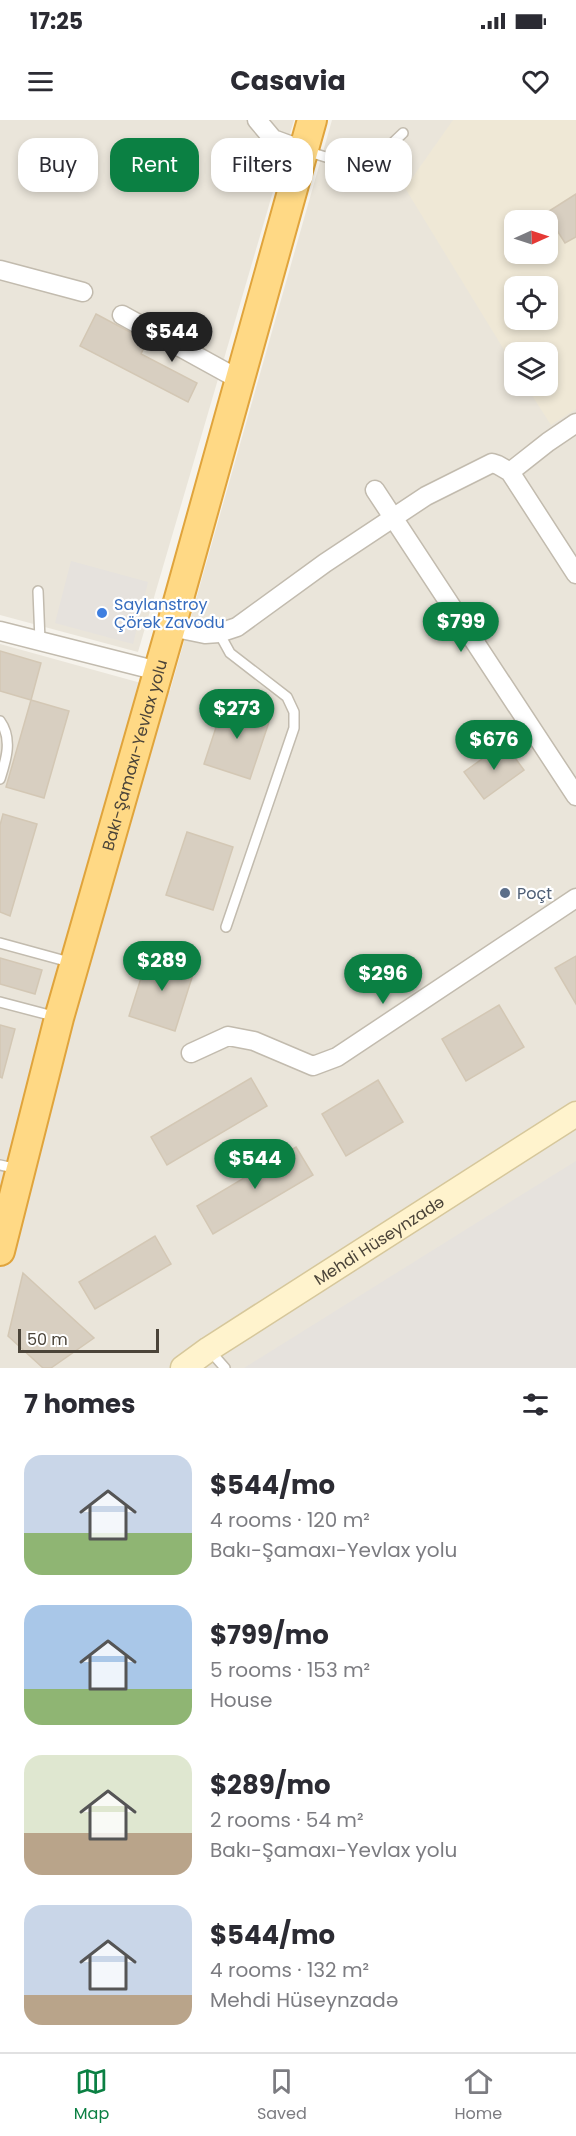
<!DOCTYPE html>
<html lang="en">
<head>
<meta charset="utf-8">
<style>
	:root { --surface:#fff; --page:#f2f2f3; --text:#2b2b33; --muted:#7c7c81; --line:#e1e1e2; --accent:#0b8043 }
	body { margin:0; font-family:Poppins,sans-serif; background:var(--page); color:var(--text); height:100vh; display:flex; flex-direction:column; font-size:22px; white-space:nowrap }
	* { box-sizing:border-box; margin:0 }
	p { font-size:20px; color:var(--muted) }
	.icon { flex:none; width:33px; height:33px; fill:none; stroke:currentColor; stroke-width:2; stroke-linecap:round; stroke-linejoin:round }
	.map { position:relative; height:1248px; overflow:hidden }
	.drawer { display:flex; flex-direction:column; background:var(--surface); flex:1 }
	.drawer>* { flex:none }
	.hud { position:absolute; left:18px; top:18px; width:540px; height:54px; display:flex; gap:12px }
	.needle { width:39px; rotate:87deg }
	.controls { position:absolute; left:504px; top:90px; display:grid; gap:12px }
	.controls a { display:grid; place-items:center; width:54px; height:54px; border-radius:12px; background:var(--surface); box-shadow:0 3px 9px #0003; font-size:30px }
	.scale { position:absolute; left:18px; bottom:15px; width:141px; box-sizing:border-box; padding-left:6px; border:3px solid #4b4439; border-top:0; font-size:16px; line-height:21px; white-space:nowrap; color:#4b4439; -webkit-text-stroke:4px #fff; paint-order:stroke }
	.price { position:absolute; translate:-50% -51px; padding:0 14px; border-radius:21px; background:var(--accent); color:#fff; font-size:20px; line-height:39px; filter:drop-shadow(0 2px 3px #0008) }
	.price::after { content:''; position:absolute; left:50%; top:36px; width:18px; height:14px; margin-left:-9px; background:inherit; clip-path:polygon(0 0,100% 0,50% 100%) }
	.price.on { background:#222; color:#fff }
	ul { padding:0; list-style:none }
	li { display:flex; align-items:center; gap:18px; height:150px; padding:0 24px }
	li span { display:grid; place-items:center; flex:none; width:168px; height:120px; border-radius:18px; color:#555 }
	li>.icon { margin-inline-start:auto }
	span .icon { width:72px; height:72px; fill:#fffc; stroke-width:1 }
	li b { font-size:26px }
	h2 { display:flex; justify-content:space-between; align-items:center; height:72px; padding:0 24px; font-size:26px }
	.chip { padding:0 21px; border-radius:18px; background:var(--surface); box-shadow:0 3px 9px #0003; font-size:21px; line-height:54px }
	.chip.on { background:var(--accent); color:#fff }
	.status { display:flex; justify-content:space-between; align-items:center; height:42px; padding:0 30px; background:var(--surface); direction:ltr }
	.status svg { height:16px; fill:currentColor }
	header { display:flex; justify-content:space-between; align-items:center; height:78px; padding:0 24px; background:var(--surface); font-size:27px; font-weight:700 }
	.tabs { display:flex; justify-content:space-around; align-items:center; height:84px; border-top:2px solid var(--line); background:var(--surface); font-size:16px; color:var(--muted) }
	.tabs a { display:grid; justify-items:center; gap:3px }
	.tabs .on { color:var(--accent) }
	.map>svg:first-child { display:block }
	.residential { fill:#eae5da; fill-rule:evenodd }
	.industrial { fill:#e6e2dd }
	.education { fill:#efe8d6; fill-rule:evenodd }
	.building { fill:#d8cfc1; stroke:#d3c7b4; stroke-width:1.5 }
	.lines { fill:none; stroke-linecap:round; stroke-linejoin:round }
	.service-casing { stroke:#c2bbae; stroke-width:12 }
	.minor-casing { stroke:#c2bbae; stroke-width:21 }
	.secondary-casing { stroke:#d6c79b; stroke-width:27 }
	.trunk-casing { stroke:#e0a43c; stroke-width:32 }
	.service { stroke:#fff; stroke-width:9 }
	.minor { stroke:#fff; stroke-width:18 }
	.secondary { stroke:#fff3cd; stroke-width:24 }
	.trunk { stroke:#ffd985; stroke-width:28 }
	.shop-dot { fill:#3f7fe0; stroke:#fff; stroke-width:2 }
	.service-dot { fill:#5c6f8a; stroke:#fff; stroke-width:2 }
	.labels { text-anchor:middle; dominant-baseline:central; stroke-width:4.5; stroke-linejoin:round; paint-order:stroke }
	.shop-label { font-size:16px; fill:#366cbe; stroke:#fff; text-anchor:start }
	.street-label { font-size:16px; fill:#4b4439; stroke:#fff }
	.service-label { font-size:16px; fill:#4e5e75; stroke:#fff; text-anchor:start }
</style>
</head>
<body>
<div class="status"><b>17:25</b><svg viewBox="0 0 49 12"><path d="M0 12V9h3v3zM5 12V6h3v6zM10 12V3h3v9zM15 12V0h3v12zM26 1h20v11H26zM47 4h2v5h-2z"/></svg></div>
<header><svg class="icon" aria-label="menu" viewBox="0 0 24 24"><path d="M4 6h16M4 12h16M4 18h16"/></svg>Casavia<svg class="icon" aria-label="heart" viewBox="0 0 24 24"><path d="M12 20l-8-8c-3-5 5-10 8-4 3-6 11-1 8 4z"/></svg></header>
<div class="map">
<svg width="576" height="1248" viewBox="0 0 576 1248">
	<rect width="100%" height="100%" fill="#f6f3ec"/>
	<!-- residential -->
	<path class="residential" d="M0,0H294L138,532L0,495Z
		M332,0H576V1248H0V524L170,571ZM514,100H548V134H514ZM514,166H548V200H514ZM514,232H548V266H514Z"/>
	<!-- industrial -->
	<path class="industrial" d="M71,441L148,462L133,524L55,503Z
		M576,1041V1248H244L247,1246Z"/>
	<!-- education -->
	<path class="education" d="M453,0H576V289L551,305L526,266H548V232H514V246L405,68ZM514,100H548V134H514ZM514,166H548V200H514Z"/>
	<!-- building -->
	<path class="building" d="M576,74V117L565,123L546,93Z
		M96,194L147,221L141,234L197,263L188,282L80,226Z
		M0,531L41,543L31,580L0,571Z
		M31,580L69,591L44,678L6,667Z
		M225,580L271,596L250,659L204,644Z
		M504,623L524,650L484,679L464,652Z
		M3,694L37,704L10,796L0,792V705Z
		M187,712L233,727L213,790L166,775Z
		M149,833L195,848L175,911L129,896Z
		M576,836V884L555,848Z
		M0,838L42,850L35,874L0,864Z
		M499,885L524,927L466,961L442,919Z
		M0,905L15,909L2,958L0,957Z
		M251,958L267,986L167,1045L151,1017Z
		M378,960L403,1002L346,1036L322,994Z
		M296,1027L313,1055L213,1114L197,1086Z
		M155,1116L171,1144L95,1189L79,1162Z
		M23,1153L94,1218L51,1248H43L8,1216Z"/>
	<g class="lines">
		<!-- service casing -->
		<g class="service-casing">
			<path id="service" d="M306,31L342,42L355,41L381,34L403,13
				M38,471L40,521
				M219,513L230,533L287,577L294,592V608L226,807
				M0,601C13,619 6,640 0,659
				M0,823L73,843
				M0,882L57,897
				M0,1045L18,1049
				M210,1231L225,1248"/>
		</g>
		<!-- minor casing -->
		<g class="minor-casing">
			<path id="minor" d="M257,0L273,19L303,30
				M0,150L83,172
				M122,195L240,260
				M510,352L548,322L576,303
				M375,370L576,676
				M171,507L205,514L219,513L237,507L325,443L426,376L492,343L498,345L510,352L576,454
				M0,511L158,551
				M191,933L228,916L254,921L313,946L337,937L576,778"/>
		</g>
		<!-- secondary casing -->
		<g class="secondary-casing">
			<g id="secondary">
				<path id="s1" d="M183,1248L209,1229L576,994"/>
			</g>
		</g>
		<!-- trunk casing -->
		<g class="trunk-casing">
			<g id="trunk">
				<path id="s2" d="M0,1131L59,898L171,507L312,0"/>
			</g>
		</g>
		<!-- service -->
		<use href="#service" class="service"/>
		<!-- minor -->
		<use href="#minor" class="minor"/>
		<!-- secondary -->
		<use href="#secondary" class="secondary"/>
		<!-- trunk -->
		<use href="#trunk" class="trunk"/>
	</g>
	<!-- markers -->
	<circle class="shop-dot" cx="102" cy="493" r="6"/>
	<circle class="service-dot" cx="505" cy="773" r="6"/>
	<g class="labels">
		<!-- shop labels -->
		<g class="shop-label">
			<text x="114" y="484">Saylanstroy<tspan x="114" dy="18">Çörək Zavodu</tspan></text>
		</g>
		<!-- street labels -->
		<g class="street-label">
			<text stroke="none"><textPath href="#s2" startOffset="514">Bakı-Şamaxı-Yevlax yolu</textPath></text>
			<text stroke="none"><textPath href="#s1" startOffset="234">Mehdi Hüseynzadə</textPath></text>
		</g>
		<!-- service labels -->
		<g class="service-label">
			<text x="517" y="773">Poçt</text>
		</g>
	</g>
</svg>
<div class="controls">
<a><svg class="needle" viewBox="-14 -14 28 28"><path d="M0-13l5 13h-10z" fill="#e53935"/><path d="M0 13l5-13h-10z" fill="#7c7c81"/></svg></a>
<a><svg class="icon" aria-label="locate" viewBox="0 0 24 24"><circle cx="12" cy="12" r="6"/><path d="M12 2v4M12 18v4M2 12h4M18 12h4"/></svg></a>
<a><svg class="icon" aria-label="layers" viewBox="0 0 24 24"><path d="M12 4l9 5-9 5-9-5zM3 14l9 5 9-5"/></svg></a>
</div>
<div class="scale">50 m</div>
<b class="price on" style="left:172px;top:243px">$544</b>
<b class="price" style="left:461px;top:533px">$799</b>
<b class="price" style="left:237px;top:620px">$273</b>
<b class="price" style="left:494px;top:651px">$676</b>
<b class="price" style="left:162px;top:872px">$289</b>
<b class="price" style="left:383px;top:885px">$296</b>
<b class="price" style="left:255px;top:1070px">$544</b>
<div class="hud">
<a class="chip">Buy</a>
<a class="chip on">Rent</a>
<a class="chip">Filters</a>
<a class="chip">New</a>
</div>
</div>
<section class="drawer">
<h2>7 homes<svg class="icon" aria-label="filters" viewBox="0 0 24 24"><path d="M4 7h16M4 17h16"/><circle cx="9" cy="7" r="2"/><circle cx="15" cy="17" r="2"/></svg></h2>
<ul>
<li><span style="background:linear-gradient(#c9d6e8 65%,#8fb573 0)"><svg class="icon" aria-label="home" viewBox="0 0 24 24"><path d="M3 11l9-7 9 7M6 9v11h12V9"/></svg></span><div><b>$544/mo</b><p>4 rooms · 120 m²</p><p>Bakı-Şamaxı-Yevlax yolu</p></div></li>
<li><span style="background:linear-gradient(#a9c7e8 70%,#8fb573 0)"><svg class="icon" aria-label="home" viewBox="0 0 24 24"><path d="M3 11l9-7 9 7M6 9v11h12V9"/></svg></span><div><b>$799/mo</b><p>5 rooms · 153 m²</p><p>House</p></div></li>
<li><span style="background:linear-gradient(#dfe7d0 65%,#b9a48a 0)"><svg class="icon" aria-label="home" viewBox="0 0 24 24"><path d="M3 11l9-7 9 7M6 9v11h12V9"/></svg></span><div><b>$289/mo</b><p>2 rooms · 54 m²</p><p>Bakı-Şamaxı-Yevlax yolu</p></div></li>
<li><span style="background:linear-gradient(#c9d6e8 75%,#b9a48a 0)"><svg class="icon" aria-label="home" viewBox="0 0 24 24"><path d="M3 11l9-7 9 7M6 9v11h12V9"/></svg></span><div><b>$544/mo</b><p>4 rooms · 132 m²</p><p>Mehdi Hüseynzadə</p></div></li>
</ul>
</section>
<nav class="tabs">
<a class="on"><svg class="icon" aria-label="map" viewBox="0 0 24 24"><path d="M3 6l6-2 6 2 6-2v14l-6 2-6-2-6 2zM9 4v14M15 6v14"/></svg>Map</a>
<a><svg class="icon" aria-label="saved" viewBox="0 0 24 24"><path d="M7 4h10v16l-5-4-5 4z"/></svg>Saved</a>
<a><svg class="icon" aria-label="home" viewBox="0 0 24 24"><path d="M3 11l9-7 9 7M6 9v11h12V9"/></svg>Home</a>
</nav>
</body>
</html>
